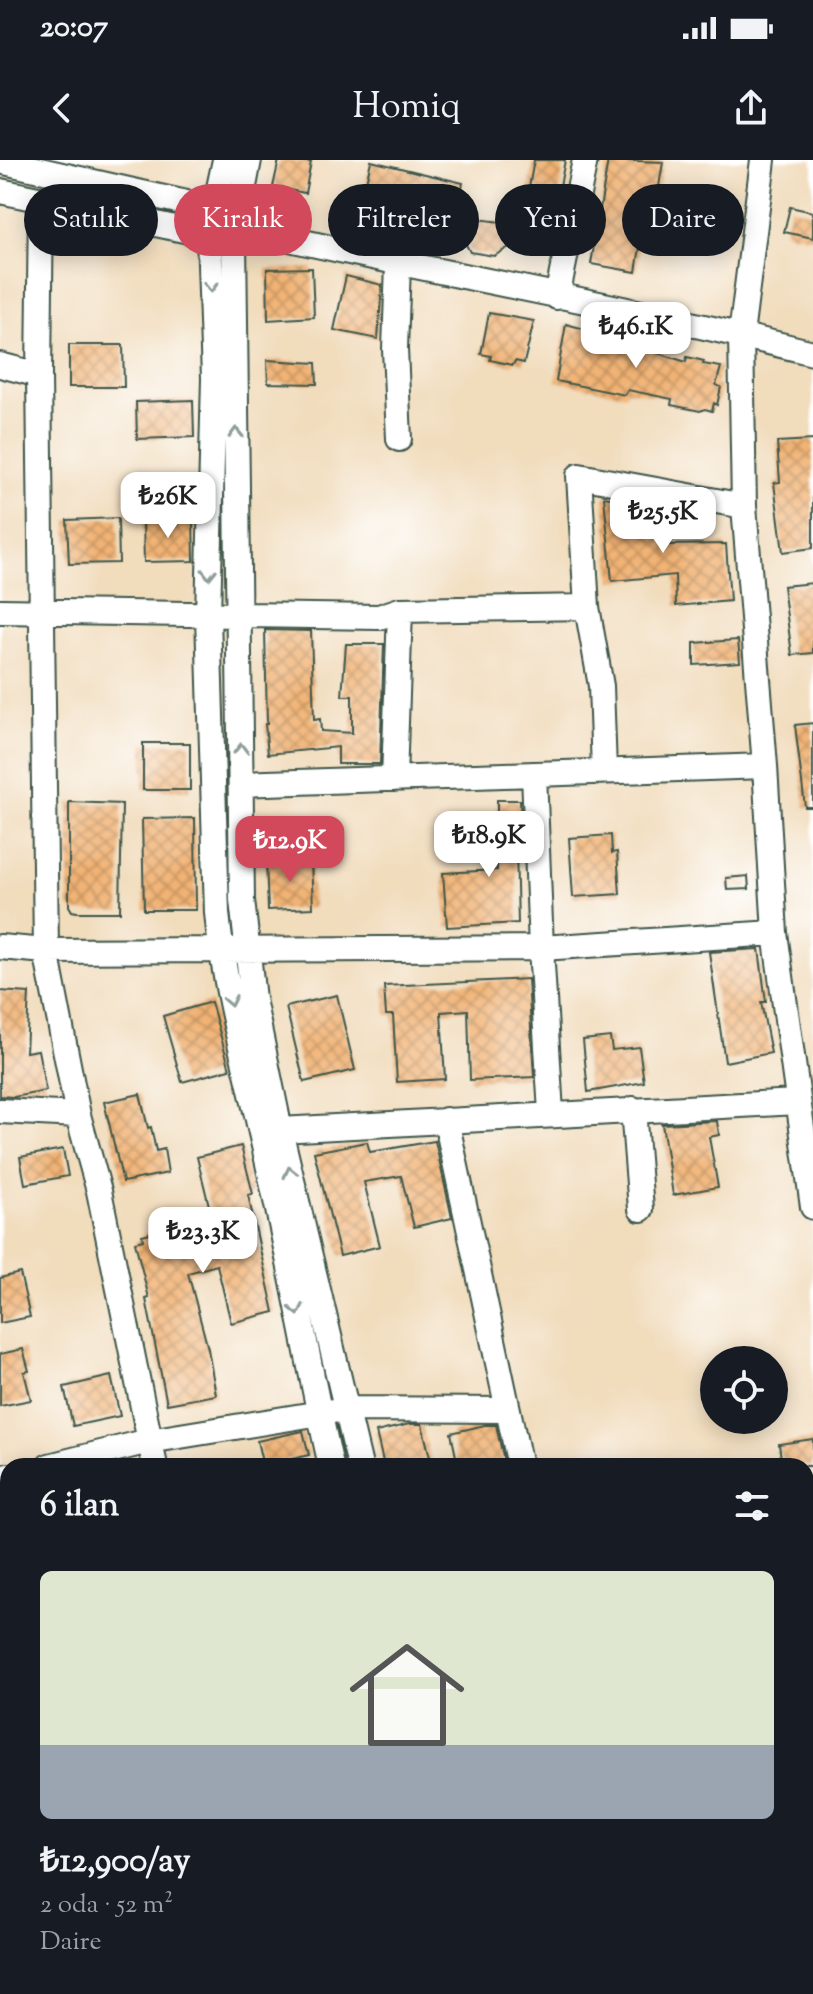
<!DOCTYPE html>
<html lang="tr">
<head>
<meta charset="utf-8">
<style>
	:root { --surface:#171b24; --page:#20242c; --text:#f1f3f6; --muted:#9ea1a6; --line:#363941; --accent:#d1495b }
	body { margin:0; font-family:"Sorts Mill Goudy",serif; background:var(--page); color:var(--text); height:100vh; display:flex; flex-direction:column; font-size:30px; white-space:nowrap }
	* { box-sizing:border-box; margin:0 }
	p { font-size:26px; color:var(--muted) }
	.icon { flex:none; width:44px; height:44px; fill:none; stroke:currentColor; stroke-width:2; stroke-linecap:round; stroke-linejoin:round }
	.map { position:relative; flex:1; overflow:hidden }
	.panel { position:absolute; left:0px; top:1298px; width:814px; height:536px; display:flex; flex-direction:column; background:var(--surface); border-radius:24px 24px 0 0; box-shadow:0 4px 20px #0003 }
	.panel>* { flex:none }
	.guide { position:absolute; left:24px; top:24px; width:766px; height:72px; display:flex; gap:16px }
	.tools { position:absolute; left:700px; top:1186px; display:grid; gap:16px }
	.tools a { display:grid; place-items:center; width:88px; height:88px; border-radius:50%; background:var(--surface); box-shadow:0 4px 20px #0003; font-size:40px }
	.price { position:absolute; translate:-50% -68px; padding:0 18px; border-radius:16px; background:#fff; color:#222; font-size:26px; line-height:52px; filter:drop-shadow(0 2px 4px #0008) }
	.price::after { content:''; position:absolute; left:50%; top:48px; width:24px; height:18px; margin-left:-12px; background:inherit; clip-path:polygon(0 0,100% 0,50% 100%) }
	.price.current { background:var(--accent); color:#fff }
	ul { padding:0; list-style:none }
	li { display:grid; align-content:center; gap:16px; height:424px; padding:0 40px }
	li+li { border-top:2px solid var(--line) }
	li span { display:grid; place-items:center; height:248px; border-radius:12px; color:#555 }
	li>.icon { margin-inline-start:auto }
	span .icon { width:144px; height:144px; fill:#fffc; stroke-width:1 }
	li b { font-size:34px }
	h2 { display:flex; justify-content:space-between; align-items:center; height:96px; padding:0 40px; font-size:34px }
	.tag { padding:0 28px; border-radius:36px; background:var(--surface); box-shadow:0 4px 20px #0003; font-size:28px; line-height:72px }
	.tag.current { background:var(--accent); color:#fff }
	.status { display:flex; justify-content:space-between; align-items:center; height:56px; padding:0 40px; background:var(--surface); direction:ltr }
	.status svg { height:22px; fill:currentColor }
	header { display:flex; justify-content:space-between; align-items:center; height:104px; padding:0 40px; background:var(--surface); font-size:36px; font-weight:600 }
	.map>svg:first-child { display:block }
	.park { fill:url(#park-dots); stroke:#688453; stroke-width:2 }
	.building { fill:url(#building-cross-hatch) }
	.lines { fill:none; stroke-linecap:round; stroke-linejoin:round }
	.minor-casing { stroke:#3e5548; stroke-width:28 }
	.minor { stroke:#fff; stroke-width:24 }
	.oneway { stroke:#8f9e9a }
</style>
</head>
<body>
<div class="status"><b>20:07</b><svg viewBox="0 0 49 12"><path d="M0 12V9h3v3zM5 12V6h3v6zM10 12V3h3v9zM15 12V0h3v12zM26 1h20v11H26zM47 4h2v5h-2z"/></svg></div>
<header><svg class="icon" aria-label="back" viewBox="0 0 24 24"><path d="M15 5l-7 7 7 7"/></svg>Homiq<svg class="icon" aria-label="share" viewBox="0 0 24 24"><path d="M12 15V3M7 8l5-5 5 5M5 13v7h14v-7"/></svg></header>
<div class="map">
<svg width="813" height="1834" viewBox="0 0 813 1834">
	<defs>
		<pattern id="park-dots" width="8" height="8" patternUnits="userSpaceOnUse" patternTransform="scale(2)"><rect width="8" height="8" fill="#b1cc72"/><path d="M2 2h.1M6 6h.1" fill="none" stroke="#8fa75e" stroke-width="1.8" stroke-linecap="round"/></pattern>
		<pattern id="building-cross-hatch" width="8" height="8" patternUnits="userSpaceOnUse" patternTransform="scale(2)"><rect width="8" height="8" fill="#f2b374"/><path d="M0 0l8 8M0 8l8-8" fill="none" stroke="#c39360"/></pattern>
	</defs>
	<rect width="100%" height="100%" fill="#fff"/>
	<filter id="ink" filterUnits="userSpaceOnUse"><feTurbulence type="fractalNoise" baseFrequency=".0125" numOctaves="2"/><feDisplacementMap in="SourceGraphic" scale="16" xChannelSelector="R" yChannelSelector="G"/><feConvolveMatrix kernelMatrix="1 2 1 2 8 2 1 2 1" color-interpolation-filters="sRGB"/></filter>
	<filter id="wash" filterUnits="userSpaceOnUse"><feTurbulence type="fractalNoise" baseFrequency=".006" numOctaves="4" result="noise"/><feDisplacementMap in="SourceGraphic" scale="32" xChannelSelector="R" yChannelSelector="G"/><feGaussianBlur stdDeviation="1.8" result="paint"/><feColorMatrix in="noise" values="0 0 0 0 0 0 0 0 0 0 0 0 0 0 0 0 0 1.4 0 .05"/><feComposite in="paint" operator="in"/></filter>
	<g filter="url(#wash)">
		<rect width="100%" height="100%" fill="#f1dcbc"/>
		<!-- park -->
		<path class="park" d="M626,1826H743L744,1834H627Z"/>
		<g id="blocks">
			<!-- building -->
			<path class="building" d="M279,0L311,2L305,33L273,27Z
				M534,0H565L547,94L511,86L494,96L470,92L464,81L465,73L360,48L371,1L463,23L455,56L522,65Z
				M608,0L663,2L656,45L647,43L636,112L591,104Z
				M790,47L813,52V78L784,72Z
				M312,108L314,157L268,160L267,109Z
				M346,116L382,125L378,179L334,170Z
				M489,153L534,161L524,203L515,201L513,205L490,200L491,196L481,194Z
				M566,164L592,171V174L636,181L637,187L659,189L658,193L686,202L687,197L704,201L703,204L721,207L716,225L721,227L717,245L714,243L712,251L705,249L700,251L671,245L672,239L628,230L625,235L556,221Z
				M69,185H123L124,227H69Z
				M267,200L316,203L317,224L268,223Z
				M193,240L194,277L137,279L136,242Z
				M813,280V388L783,392L774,323L780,322L777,282Z
				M604,337L658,346L662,385L726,384L730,441L676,446L675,415L612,421Z
				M118,358L119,403L69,404L67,360Z
				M193,358L194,401L144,402L143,359Z
				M813,423V493L792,495L783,426Z
				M265,470L311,471L314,560L320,559L321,571L352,573V536H342L346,484H384L380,604H338V587L268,594L265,564H267Z
				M738,480L740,502L694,505V483Z
				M813,563V647H805L795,565Z
				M143,583H190V630H143Z
				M497,640H520L522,689H516L518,763L447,767L443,713L497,710Z
				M69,642L122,644L120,752H77L72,751L69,746Z
				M195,658L196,750H144L142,659Z
				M611,675L612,693L617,692L620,734L573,737L569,678Z
				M311,699L313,748L268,750L266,701Z
				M748,716L749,729L727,730L726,718Z
				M759,789L766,842H761L771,893L725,902L709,792Z
				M528,819L534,917L470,920L468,850L441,852L445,919L397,922L393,855H386L384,826Z
				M0,831L29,833L26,892L38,890L46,931L14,937L0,936Z
				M337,835L355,910L304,922L286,847Z
				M211,842L230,909L182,922L163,856Z
				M610,877L612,890L639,887L644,922L588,932L583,880Z
				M140,934L148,968L151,967L156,991L164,989L168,1013L123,1022L104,942Z
				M717,961L719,975L709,977L718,1027L673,1035L662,964Z
				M435,981L452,1058L414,1067L401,1016L364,1022L380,1086L340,1096L314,992L367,982L370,992Z
				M241,986L253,1034L248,1035L274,1152L231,1163L217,1105L188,1113L208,1189L216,1235L167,1244L146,1139L149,1138L135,1082L143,1080L142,1075L212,1058L197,997Z
				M63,989L68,1016L25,1024L20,997Z
				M20,1113L30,1157L0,1163V1118Z
				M23,1189L29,1211L24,1212L31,1240L0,1246V1194Z
				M111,1216L120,1256L73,1266L64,1227Z
				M410,1264H422L432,1306H384L376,1272Z
				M485,1265H496L505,1306H458L451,1273Z
				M303,1271L309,1295L263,1306L257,1281Z
				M813,1279V1306H782L779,1284Z"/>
		</g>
	</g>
	<g filter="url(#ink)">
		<use href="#blocks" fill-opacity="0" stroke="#3e5548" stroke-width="2"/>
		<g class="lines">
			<!-- minor casing -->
			<g class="minor-casing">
				<path id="minor" d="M225,0L209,75L214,218L208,456L217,753C224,828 245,900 261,973C287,1083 306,1195 331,1306
					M249,0L234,80L242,740L253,839L280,970L360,1306
					M763,0L741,175L744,346L765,606L775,773L813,1047
					M0,1L213,49L237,56L254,71C440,114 628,146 813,193
					M0,31L222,78
					M41,40L39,215L46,791L78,955L99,1031L155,1306
					M398,104L395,189L399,279
					M557,137L585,0
					M0,205L39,215
					M0,451L379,457L400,450L587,447
					M604,611L601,526L587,447L579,316L744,346
					M534,614L541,788L551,953
					M394,619L400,450
					M241,624L765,606
					M0,787L46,791L541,788L775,773
					M633,949L641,1049
					M0,951L78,955
					M446,960L520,1306
					M280,970L797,942
					M49,1306L149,1281L345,1249L507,1250
					M0,1318L8,1316
					M0,1497L8,1495
					M806,1631H813
					M0,1678L8,1676
					M0,1700L8,1699
					M806,1788L813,1787
					M232,1826L233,1834
					M415,1826L416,1834
					M443,1826L444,1834
					M612,1826L613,1834
					M762,1826L763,1834"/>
			</g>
			<!-- minor -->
			<use href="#minor" class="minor"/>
		</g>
		<!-- one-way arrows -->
		<defs><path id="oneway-chevron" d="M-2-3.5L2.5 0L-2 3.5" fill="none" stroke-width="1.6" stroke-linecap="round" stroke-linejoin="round" transform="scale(2)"/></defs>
		<g class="oneway">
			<use href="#oneway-chevron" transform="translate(211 127) rotate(88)"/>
			<use href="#oneway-chevron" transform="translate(236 273) rotate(-91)"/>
			<use href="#oneway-chevron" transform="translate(209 414) rotate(91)"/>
			<use href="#oneway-chevron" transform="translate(241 589) rotate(-90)"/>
			<use href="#oneway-chevron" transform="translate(230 841) rotate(79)"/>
			<use href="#oneway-chevron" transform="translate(290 1012) rotate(-103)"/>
			<use href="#oneway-chevron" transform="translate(297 1150) rotate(78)"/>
		</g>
	</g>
</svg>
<div class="tools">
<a><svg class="icon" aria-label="locate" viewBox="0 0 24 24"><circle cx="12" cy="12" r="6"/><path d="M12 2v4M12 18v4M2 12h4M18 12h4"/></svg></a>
</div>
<b class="price" style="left:636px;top:210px">₺46.1K</b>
<b class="price" style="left:168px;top:380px">₺26K</b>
<b class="price" style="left:663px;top:395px">₺25.5K</b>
<b class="price" style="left:489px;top:719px">₺18.9K</b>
<b class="price current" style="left:290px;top:724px">₺12.9K</b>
<b class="price" style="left:203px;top:1115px">₺23.3K</b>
<div class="guide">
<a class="tag">Satılık</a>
<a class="tag current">Kiralık</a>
<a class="tag">Filtreler</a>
<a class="tag">Yeni</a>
<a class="tag">Daire</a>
</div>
<section class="panel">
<h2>6 ilan<svg class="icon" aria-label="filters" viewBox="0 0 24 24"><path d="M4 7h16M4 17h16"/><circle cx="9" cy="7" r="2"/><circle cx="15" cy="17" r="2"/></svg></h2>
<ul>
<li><span style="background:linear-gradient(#dfe7d0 70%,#9aa5b1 0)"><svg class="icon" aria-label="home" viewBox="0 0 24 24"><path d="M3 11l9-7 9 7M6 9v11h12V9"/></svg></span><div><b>₺12,900/ay</b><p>2 oda · 52 m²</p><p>Daire</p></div></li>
</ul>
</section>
</div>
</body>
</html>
